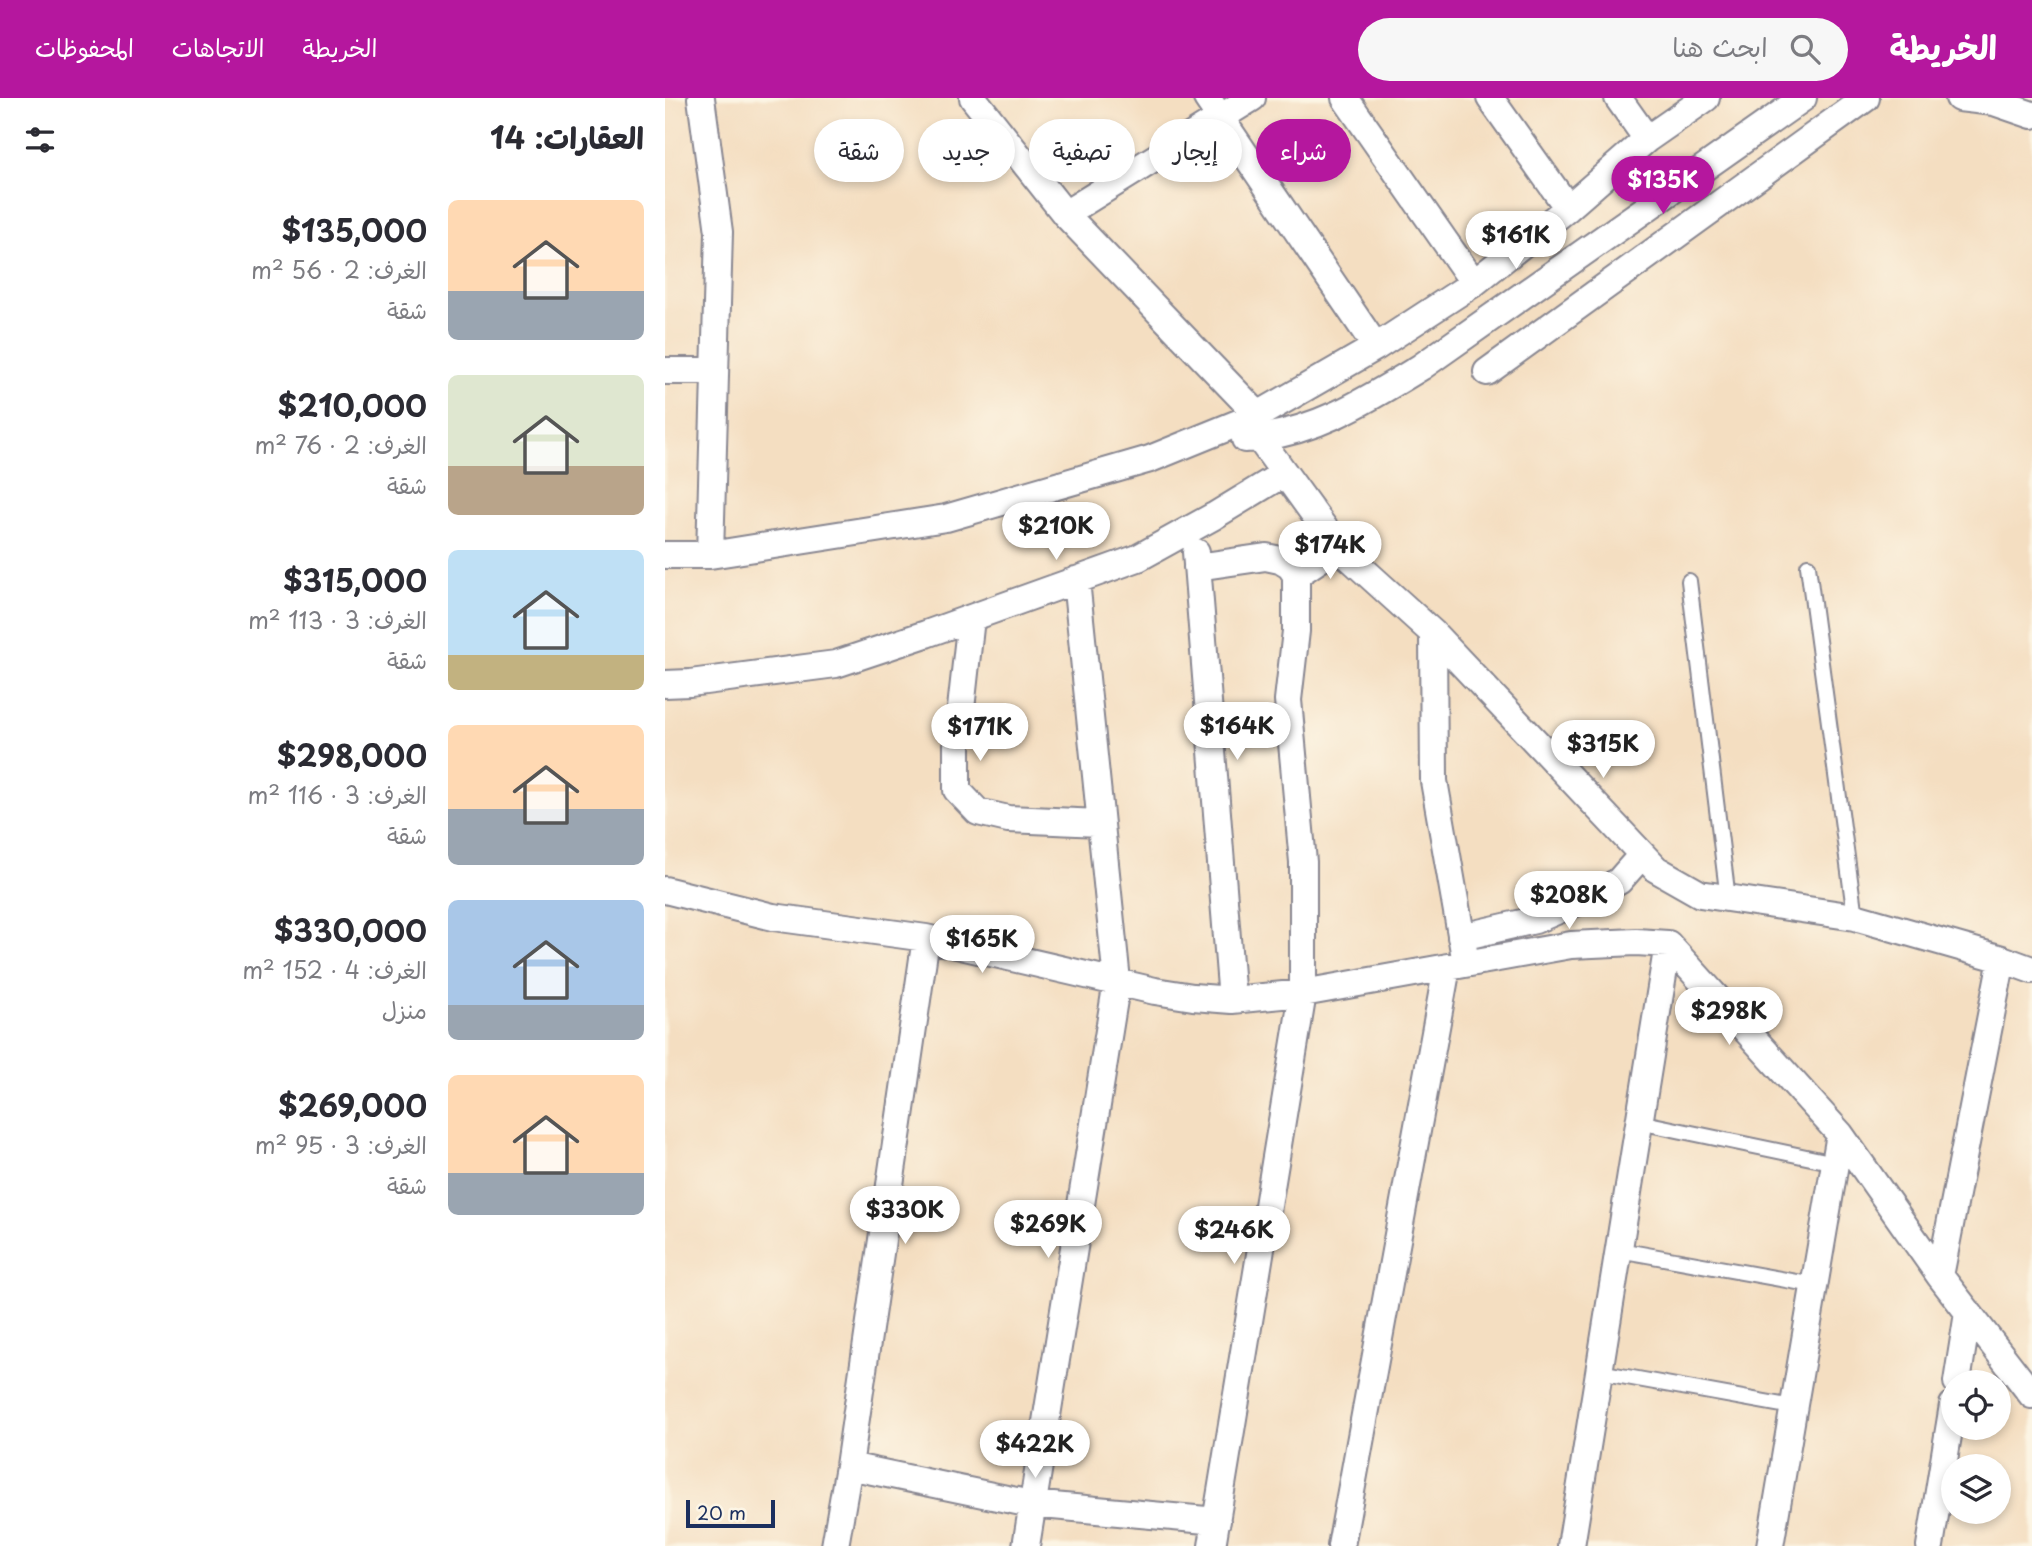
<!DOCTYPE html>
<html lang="ar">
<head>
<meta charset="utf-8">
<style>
	:root { --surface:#fff; --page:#f7f7f7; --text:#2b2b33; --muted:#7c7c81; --accent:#b5179e }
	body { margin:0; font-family:"Playpen Sans","Playpen Sans Arabic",sans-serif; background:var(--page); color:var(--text); direction:rtl; height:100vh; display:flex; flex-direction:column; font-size:26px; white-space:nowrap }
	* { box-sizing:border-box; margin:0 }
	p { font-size:23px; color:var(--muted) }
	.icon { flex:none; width:38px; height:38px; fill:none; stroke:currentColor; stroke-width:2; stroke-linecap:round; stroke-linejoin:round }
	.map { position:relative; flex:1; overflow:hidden; direction:ltr }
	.side { display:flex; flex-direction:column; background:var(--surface); width:665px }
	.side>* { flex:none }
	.guide { position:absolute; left:21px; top:21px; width:665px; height:63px; direction:rtl; display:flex; gap:14px }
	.tools { position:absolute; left:1276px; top:1272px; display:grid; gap:14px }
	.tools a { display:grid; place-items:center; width:70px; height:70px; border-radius:50%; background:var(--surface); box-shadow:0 4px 10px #0003; font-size:35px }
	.scale { position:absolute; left:21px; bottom:18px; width:89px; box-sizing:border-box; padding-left:7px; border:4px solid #1b2f5e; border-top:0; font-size:19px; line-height:24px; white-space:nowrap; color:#1b2f5e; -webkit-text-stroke:5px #fcf5e5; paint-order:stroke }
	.price { position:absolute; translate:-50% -60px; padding:0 16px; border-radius:24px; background:#fff; color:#222; font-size:23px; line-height:46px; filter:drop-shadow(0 2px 4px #0008) }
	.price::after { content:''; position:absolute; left:50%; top:42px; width:21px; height:16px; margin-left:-10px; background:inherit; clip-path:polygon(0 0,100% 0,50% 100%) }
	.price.selected { background:var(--accent); color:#fff }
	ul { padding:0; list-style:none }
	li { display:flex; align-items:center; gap:21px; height:175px; padding:0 21px }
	li span { display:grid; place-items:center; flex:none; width:196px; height:140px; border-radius:10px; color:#555 }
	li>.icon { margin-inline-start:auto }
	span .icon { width:84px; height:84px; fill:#fffc; stroke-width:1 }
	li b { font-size:30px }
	h2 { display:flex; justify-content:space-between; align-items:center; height:84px; padding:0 21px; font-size:30px }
	.pill { padding:0 24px; border-radius:32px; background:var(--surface); box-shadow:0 4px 10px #0003; font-size:24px; line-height:63px }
	.pill.selected { background:var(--accent); color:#fff }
	header { display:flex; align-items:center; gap:42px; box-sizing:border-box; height:98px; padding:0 35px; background:var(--accent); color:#fff }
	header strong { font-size:33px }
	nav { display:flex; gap:38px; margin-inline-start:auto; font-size:24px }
	.search { width:490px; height:63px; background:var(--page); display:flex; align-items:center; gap:18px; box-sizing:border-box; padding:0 24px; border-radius:38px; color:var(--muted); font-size:26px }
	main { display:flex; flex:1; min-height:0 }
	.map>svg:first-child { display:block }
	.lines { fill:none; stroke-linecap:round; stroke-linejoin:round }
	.lane-casing { stroke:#888690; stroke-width:18 }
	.street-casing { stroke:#888690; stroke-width:30 }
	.lane { stroke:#fff; stroke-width:14 }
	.street { stroke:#fff; stroke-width:26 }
</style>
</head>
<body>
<header>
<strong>الخريطة</strong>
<div class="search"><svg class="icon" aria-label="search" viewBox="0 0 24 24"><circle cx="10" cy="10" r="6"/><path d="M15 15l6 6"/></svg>ابحث هنا</div>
<nav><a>الخريطة</a><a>الاتجاهات</a><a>المحفوظات</a></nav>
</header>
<main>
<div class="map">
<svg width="1367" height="1448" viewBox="0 0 1367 1448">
	<rect width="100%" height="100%" fill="#fcf5e5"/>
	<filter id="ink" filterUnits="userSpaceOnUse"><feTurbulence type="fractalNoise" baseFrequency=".0143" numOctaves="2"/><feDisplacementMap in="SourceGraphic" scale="14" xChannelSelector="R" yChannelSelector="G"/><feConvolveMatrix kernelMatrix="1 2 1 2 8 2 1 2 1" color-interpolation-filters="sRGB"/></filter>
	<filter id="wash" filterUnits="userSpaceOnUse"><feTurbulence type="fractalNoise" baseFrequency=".00686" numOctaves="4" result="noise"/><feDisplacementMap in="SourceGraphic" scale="28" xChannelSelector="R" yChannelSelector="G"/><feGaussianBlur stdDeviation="1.57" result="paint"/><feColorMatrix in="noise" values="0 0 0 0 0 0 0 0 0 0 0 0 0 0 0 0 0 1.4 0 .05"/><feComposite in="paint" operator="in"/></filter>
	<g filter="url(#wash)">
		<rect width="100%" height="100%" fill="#f4dec1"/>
	</g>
	<g filter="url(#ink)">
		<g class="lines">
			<!-- lane casing -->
			<g class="lane-casing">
				<path id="lane" d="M1143,468L1190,819
					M1024,483L1063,801
					M974,1024L1170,1065
					M954,1152L1149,1187
					M934,1274L1128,1309"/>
			</g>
			<!-- street casing -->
			<g class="street-casing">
				<path id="street" d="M36,0L54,134L45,457
					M308,0L400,116L593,317
					M542,0L711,249
					M680,0L809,185
					M825,0L903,110
					M953,0L982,41
					M1294,0L1329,4L1367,17
					M400,116L587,0
					M0,273H49
					M822,274L1201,0
					M594,340L673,449L768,535L991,771L1035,796L1190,819L1337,861L1367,872
					M580,341C646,337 701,303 756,269L1138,0
					M531,454L567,902
					M0,457H45L281,420L485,361L593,317L711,249L809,185L903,110L982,41L1041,0
					M532,469L601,459L615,462L625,468L631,477V533L623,602L638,764V895L547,1448
					M631,477L673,449
					M306,520L292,647V692L313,714L343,721L435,725
					M768,535L769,683L801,865
					M0,586L25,585L171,566L261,536L473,460L549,418L618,376
					M0,792L108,819L261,840L490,893L528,899L567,902L638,895L906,847L971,844L1003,846L1175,1036L1275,1178L1367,1297
					M796,839L870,822L929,797L954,783L976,758
					M1275,1178L1337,861
					M1292,1284L1303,1215
					M184,1368L366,1406L552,1423
					M170,1448L184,1368L261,840
					M361,1448L452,883L411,482
					M676,1448L782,869
					M906,1448L1003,846
					M1105,1448L1175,1036
					M1265,1448L1288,1307"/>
			</g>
			<!-- lane -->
			<use href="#lane" class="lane"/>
			<!-- street -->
			<use href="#street" class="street"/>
		</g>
	</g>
</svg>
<div class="tools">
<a><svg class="icon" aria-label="locate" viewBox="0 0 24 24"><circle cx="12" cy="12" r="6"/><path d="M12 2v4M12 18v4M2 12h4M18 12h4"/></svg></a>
<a><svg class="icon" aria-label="layers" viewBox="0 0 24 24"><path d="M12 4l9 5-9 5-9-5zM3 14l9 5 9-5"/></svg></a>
</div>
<div class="scale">20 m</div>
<b class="price selected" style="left:998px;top:118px">$135K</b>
<b class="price" style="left:851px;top:173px">$161K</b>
<b class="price" style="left:391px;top:464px">$210K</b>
<b class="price" style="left:665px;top:483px">$174K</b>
<b class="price" style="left:572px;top:664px">$164K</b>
<b class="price" style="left:315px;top:665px">$171K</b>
<b class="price" style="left:938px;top:682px">$315K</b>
<b class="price" style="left:904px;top:833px">$208K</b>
<b class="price" style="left:317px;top:877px">$165K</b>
<b class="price" style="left:1064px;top:949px">$298K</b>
<b class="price" style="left:240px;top:1148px">$330K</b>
<b class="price" style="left:383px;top:1162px">$269K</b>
<b class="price" style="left:569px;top:1168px">$246K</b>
<b class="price" style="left:370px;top:1382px">$422K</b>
<div class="guide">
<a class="pill selected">شراء</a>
<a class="pill">إيجار</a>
<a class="pill">تصفية</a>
<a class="pill">جديد</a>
<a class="pill">شقة</a>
</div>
</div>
<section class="side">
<h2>العقارات: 14<svg class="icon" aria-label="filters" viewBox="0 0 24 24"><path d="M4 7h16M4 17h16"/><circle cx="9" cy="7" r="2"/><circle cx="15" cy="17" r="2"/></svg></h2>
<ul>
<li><span style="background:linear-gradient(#ffd9b3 65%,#9aa5b1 0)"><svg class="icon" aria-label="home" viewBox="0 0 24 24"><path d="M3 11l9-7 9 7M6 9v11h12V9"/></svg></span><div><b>$135,000</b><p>الغرف: 2 · 56 m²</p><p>شقة</p></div></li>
<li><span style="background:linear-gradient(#dfe7d0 65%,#b9a48a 0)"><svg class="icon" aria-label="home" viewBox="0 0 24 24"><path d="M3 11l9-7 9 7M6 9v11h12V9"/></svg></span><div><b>$210,000</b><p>الغرف: 2 · 76 m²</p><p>شقة</p></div></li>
<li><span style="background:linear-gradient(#bfe0f5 75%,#c2b280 0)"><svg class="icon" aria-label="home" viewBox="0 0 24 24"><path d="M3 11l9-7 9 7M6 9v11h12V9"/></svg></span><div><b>$315,000</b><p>الغرف: 3 · 113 m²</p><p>شقة</p></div></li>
<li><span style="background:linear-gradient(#ffd9b3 60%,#9aa5b1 0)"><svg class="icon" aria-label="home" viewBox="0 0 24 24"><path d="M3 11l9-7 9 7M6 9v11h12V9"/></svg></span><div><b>$298,000</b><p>الغرف: 3 · 116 m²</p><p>شقة</p></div></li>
<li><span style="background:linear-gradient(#a9c7e8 75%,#9aa5b1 0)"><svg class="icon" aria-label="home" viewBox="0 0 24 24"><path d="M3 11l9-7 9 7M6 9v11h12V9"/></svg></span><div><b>$330,000</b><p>الغرف: 4 · 152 m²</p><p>منزل</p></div></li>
<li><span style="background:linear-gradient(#ffd9b3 70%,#9aa5b1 0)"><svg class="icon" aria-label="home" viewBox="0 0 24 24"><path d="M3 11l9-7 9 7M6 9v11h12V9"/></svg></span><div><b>$269,000</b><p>الغرف: 3 · 95 m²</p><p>شقة</p></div></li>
</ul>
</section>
</main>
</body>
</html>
